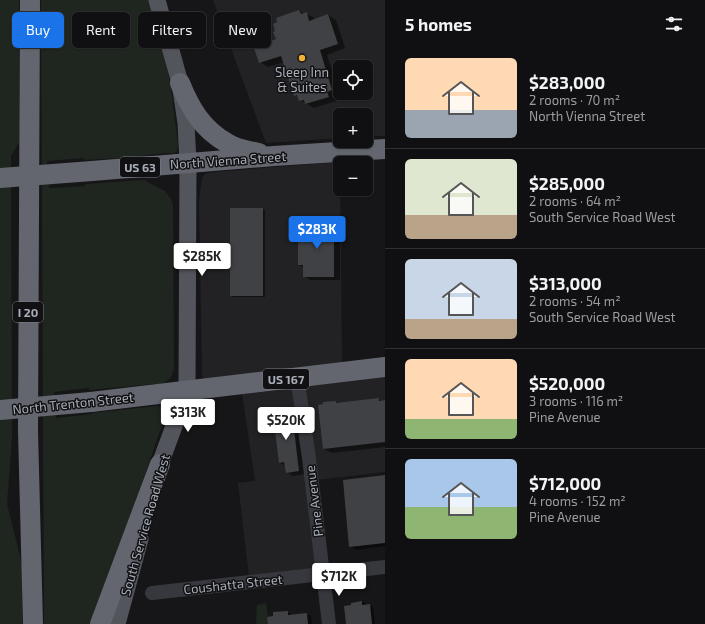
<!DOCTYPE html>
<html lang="en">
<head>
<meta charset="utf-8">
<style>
	:root { --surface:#101012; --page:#1e1e20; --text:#f1f3f6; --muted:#9c9d9f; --line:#303032; --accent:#1a73e8 }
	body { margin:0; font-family:"Exo 2",sans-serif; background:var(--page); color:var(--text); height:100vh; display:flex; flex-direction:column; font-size:15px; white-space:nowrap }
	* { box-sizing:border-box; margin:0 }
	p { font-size:13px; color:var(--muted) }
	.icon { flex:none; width:22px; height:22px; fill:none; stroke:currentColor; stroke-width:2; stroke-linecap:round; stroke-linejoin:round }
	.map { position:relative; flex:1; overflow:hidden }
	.panel { display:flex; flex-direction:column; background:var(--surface); width:320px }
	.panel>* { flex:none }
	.top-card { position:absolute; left:12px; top:12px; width:313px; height:36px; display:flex; gap:8px }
	.fabs { position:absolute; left:333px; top:60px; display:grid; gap:8px }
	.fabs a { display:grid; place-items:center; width:40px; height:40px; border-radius:6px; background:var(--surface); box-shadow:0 1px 3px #0004,0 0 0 1px var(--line); font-size:20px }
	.price { position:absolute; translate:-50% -34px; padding:0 9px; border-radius:4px; background:#fff; color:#222; font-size:13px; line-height:26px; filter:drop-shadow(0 1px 2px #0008) }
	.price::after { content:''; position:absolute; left:50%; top:24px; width:12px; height:9px; margin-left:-6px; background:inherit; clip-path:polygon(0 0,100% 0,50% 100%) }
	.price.on { background:var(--accent); color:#fff }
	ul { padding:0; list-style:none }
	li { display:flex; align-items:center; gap:12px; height:100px; padding:0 20px }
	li+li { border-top:1px solid var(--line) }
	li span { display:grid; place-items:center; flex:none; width:112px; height:80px; border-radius:6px; color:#555 }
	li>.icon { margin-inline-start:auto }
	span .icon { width:48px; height:48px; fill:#fffc; stroke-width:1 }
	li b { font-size:17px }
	h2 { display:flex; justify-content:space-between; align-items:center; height:48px; padding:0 20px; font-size:17px }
	.pill { padding:0 14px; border-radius:6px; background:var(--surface); box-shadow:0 1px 3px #0004,0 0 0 1px var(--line); font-size:14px; line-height:36px }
	.pill.on { background:var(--accent); color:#fff }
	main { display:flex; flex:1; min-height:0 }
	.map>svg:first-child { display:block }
	.built { fill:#222225; fill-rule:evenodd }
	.green { fill:#1e261f }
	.shadow { fill:#0007 }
	.building { fill:#404145 }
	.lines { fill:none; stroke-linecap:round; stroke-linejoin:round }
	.minor { stroke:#37383d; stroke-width:14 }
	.major { stroke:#53555c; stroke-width:17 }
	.highway { stroke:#63666e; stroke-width:20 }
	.highway-bridge { stroke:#63666e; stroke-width:20 }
	.poi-dot { fill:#f2b134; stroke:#111113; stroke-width:1.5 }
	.labels { text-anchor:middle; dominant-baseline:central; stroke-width:3; stroke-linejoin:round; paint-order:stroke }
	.shield { fill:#111113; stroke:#7b7e86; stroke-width:1 }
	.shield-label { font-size:12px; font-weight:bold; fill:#a8adb8 }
	.poi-label { font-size:13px; fill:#a8adb8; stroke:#111113 }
	.street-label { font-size:13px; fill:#a8adb8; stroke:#111113 }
</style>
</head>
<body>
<main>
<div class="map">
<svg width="385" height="624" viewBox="0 0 385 624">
	<rect width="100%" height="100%" fill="#161618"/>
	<!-- built -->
	<path class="built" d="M213,0H385V136H366V115H340V138L266,143ZM340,67H366V93H340Z
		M340,162L342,363L204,380L202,374L199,202L202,178L205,174L214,172Z
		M385,374V472L308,481L316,567L314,569L249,577L238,483L255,481L242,393Z"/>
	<!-- green -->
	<path class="green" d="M0,0H19V142L11,156L12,439L7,504L22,564V624H0Z
		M41,0H149L162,42L171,88L178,144L177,151L174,153H168L120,158L84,160L83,158L47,161L49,188L85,186V184L144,180L165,191L171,199L173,205L174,368C172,380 166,383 154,385V384L89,390V388L54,392L56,418L92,414V413L167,405V403L169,404V405L93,624H44Z
		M266,603L269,624H256L257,605Z"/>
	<!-- shadow -->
	<path class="shadow" d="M299,11L305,14L306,13L314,18L315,20L328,15L336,20L345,48L327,55L340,94L335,96L336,101L314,108L300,100L299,97L295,95L284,62L268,67L260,62Z
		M231,209H263L265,210V297H233L231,296Z
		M304,225H334L340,229V280H310L304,276V268L299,265L304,237Z
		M379,399L382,401H385V447L332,453L324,449V403L336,402L340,404Z
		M292,413L298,416L305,474L293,476L286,472V466L280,463Z
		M385,476V546L356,550L350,546Z
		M362,602L373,607L375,624H347Z
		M287,612L291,614L292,616L307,614L311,616L312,624H275Z"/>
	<!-- building -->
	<path class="building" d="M299,10L301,14L307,12L309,21L328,14L338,44L320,50L332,90L327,92L329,97L305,104L304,100L299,101L297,95L294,96L281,56L259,63L254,48L276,39L273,32L275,31L273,24L277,22L276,18Z
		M230,208H263V296H230Z
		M303,224H334V277H303V265H298V236H303Z
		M379,398V401L385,400V442L323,449L318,405L323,404V402L336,401V403Z
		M292,412L299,471L286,473L284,462L279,463L273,414Z
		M385,475V543L349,547L343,480Z
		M362,601V605L370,604L372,624H346L344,606L351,605V603Z
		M288,611V615L307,613L308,624H268L267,617L273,616V612Z"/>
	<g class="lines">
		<!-- minor -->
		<path class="minor" d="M297,377L309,458L329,624
			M152,593L385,567"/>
		<!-- major -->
		<path class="major" d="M157,0L180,83L186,123L188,163L187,391L160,464L157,477
			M117,624L140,539"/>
		<!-- highway -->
		<path class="highway" d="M30,0L28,431L33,624
			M180,83C190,108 202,129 227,143C236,149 249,151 259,153
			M92,171L274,156L385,149
			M91,402L385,367
			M100,624L160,464"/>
		<!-- highway-bridge -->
		<path class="highway-bridge" d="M0,178L92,171
			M0,410L91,402"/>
	</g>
	<!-- markers -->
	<circle class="poi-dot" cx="302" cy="58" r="4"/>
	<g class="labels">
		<!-- shield labels -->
		<g class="shield">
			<rect x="120" y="157" width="40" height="20" rx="3"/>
			<rect x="13" y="302" width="30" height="20" rx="3"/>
			<rect x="263" y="369" width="46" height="20" rx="3"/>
		</g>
		<g class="shield-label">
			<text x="140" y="167">US 63</text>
			<text x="28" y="312">I 20</text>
			<text x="286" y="379">US 167</text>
		</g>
		<!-- poi labels -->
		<g class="poi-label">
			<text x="302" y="72">Sleep Inn<tspan x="302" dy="15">&amp; Suites</tspan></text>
		</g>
		<!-- street labels -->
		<g class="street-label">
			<text transform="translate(228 160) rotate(-4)">North Vienna Street</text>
			<text transform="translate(73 403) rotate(-6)">North Trenton Street</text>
			<text transform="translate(314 501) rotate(-97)">Pine Avenue</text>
			<text transform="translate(145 525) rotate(-74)">South Service Road West</text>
			<text transform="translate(233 584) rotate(-6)">Coushatta Street</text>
		</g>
	</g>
</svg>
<div class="fabs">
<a><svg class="icon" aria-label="locate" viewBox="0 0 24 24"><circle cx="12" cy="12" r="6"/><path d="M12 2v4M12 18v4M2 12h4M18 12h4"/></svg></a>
<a>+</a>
<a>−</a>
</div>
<b class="price on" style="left:317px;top:250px">$283K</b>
<b class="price" style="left:202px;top:277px">$285K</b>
<b class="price" style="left:188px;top:433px">$313K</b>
<b class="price" style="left:286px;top:441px">$520K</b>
<b class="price" style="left:339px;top:597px">$712K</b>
<div class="top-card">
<a class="pill on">Buy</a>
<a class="pill">Rent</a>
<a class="pill">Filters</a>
<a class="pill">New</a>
</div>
</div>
<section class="panel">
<h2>5 homes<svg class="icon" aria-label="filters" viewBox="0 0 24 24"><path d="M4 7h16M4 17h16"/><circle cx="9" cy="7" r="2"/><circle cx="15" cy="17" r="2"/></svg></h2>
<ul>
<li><span style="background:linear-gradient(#ffd9b3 65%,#9aa5b1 0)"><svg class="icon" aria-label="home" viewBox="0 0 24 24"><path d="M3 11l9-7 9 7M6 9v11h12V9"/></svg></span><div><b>$283,000</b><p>2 rooms · 70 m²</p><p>North Vienna Street</p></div></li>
<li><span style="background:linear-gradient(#dfe7d0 70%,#b9a48a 0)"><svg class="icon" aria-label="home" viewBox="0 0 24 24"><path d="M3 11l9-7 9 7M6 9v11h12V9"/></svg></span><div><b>$285,000</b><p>2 rooms · 64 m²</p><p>South Service Road West</p></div></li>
<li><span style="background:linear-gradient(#c9d6e8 75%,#b9a48a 0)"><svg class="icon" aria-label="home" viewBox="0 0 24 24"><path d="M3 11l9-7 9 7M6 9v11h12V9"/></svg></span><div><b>$313,000</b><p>2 rooms · 54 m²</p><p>South Service Road West</p></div></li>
<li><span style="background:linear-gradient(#ffd9b3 75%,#8fb573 0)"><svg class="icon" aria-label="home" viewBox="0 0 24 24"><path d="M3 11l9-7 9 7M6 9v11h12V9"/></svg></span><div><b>$520,000</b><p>3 rooms · 116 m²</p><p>Pine Avenue</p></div></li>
<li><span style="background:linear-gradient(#a9c7e8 60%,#8fb573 0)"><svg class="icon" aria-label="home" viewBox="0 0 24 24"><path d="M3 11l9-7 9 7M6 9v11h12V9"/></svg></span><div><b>$712,000</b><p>4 rooms · 152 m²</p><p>Pine Avenue</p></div></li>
</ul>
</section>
</main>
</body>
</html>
